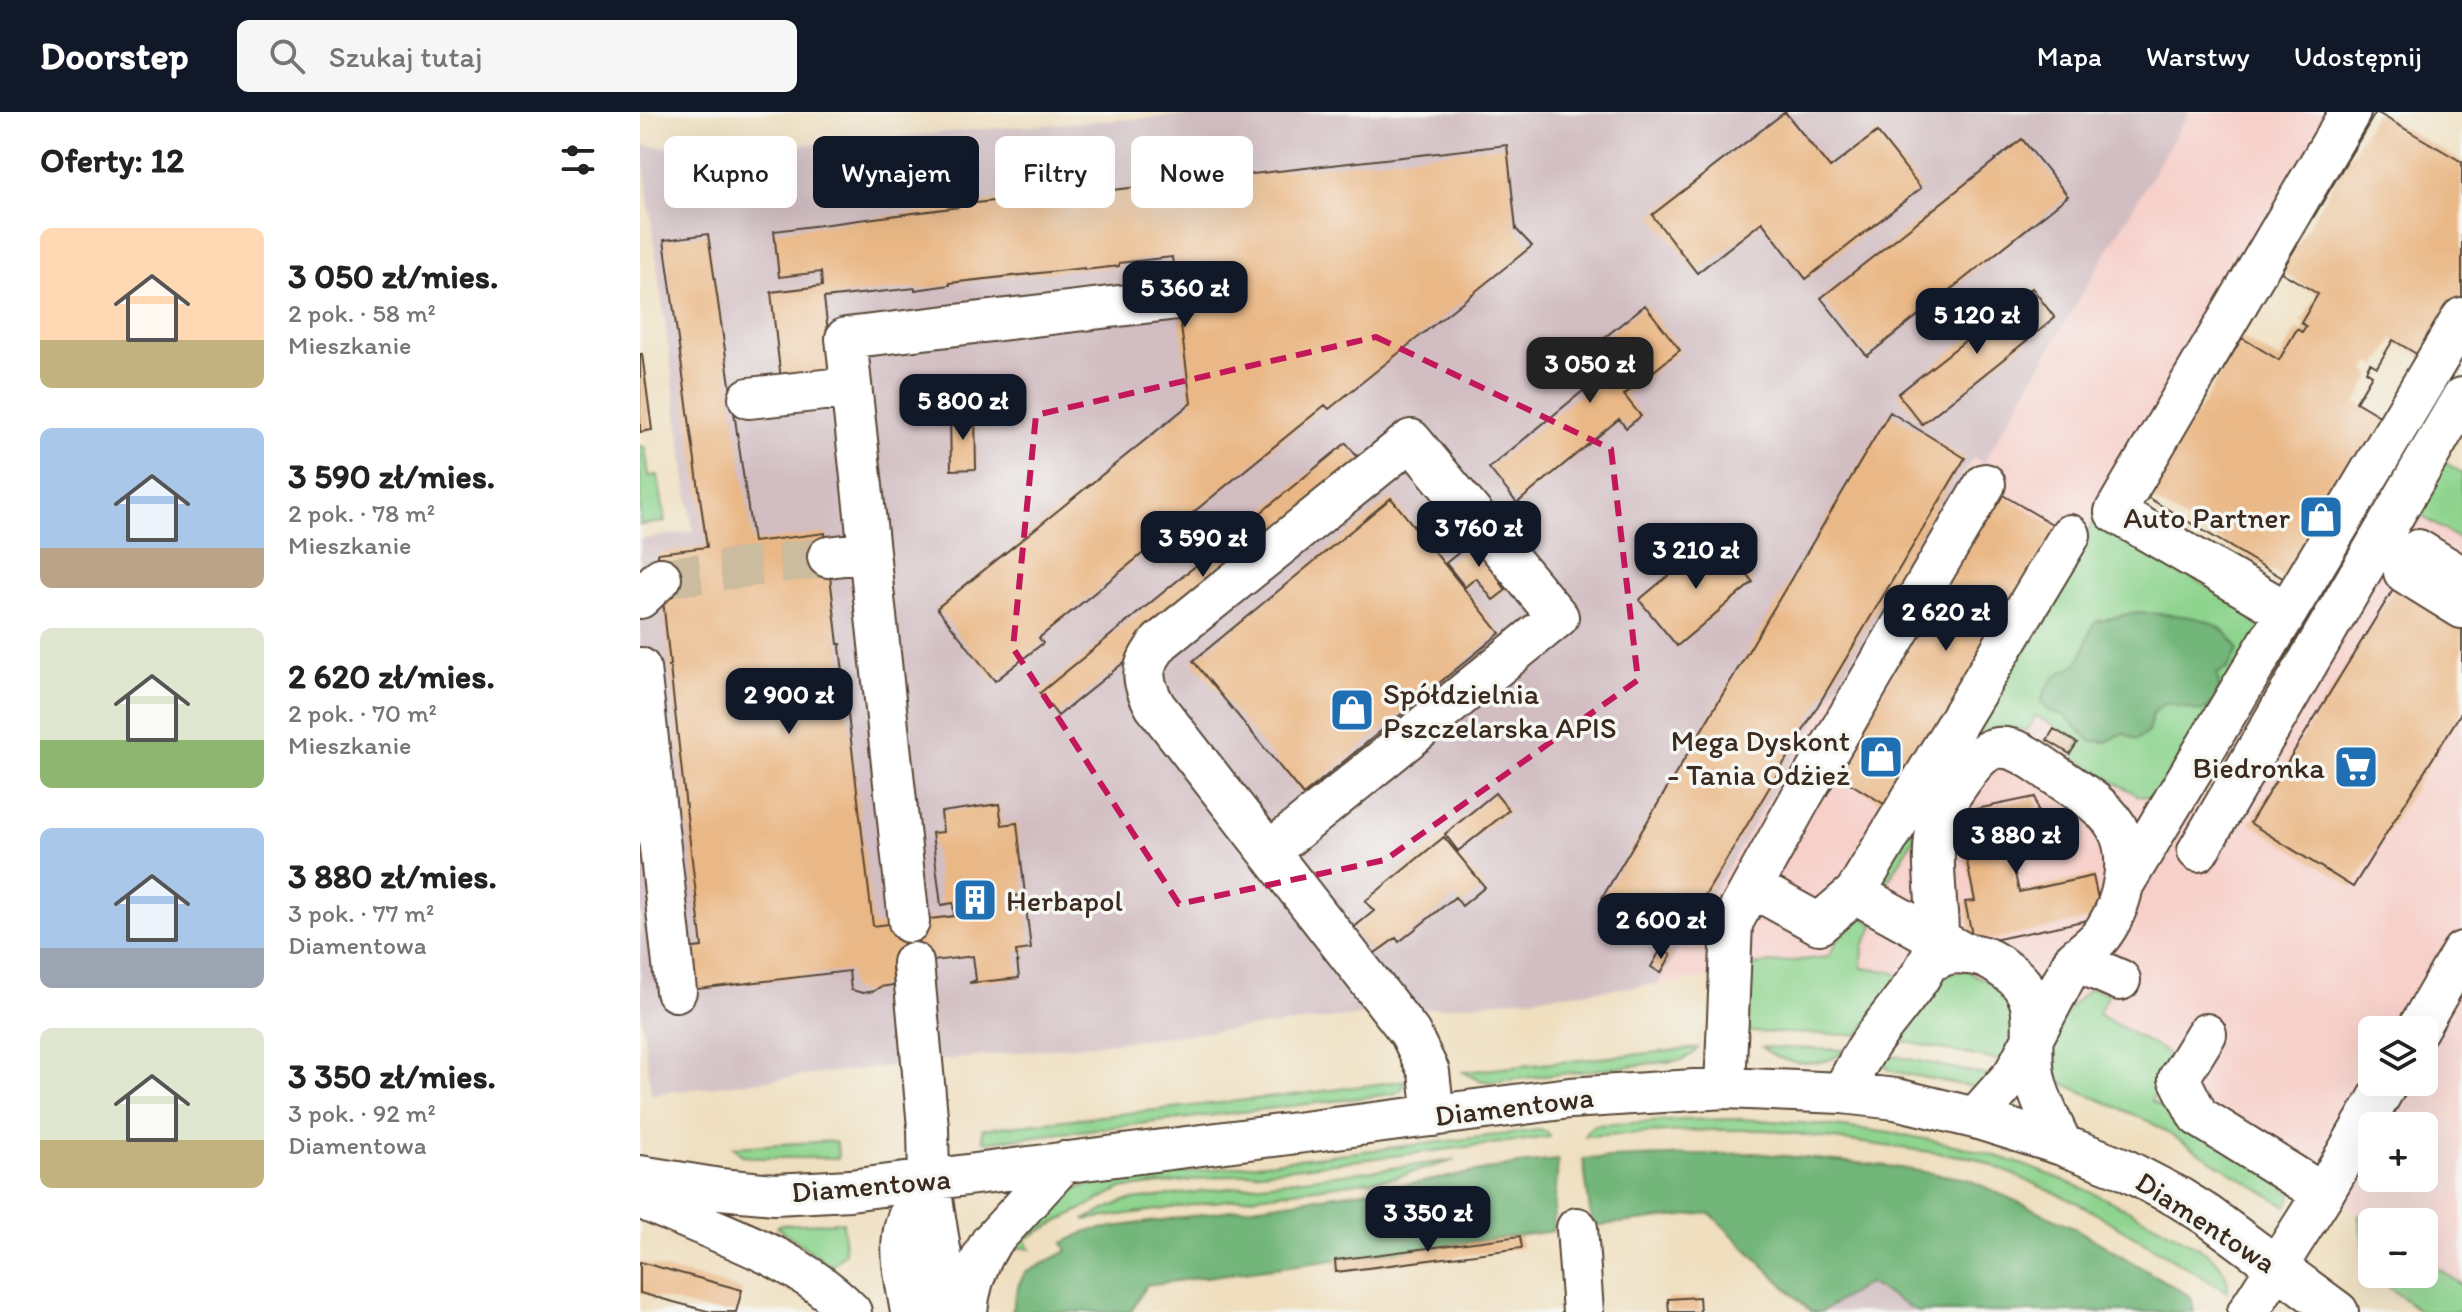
<!DOCTYPE html>
<html lang="pl">
<head>
<meta charset="utf-8">
<style>
	:root { --surface:#fff; --page:#f6f6f6; --text:#222; --muted:#767676; --accent:#111827 }
	body { margin:0; font-family:Itim,sans-serif; background:var(--page); color:var(--text); height:100vh; display:flex; flex-direction:column; font-size:30px; white-space:nowrap }
	* { box-sizing:border-box; margin:0 }
	p { font-size:26px; color:var(--muted) }
	.icon { flex:none; width:44px; height:44px; fill:none; stroke:currentColor; stroke-width:2; stroke-linecap:round; stroke-linejoin:round }
	.map { position:relative; flex:1; overflow:hidden }
	.panel { display:flex; flex-direction:column; background:var(--surface); width:640px }
	.panel>* { flex:none }
	.top-card { position:absolute; left:24px; top:24px; width:760px; height:72px; display:flex; gap:16px }
	.tools { position:absolute; left:1718px; top:904px; display:grid; gap:16px }
	.tools a { display:grid; place-items:center; width:80px; height:80px; border-radius:12px; background:var(--surface); box-shadow:0 8px 32px #0002; font-size:40px }
	.price { position:absolute; translate:-50% -68px; padding:0 18px; border-radius:16px; background:var(--accent); color:#fff; font-size:26px; line-height:52px; filter:drop-shadow(0 2px 4px #0008) }
	.price::after { content:''; position:absolute; left:50%; top:48px; width:24px; height:18px; margin-left:-12px; background:inherit; clip-path:polygon(0 0,100% 0,50% 100%) }
	.price.selected { background:#222; color:#fff }
	ul { padding:0; list-style:none }
	li { display:flex; align-items:center; gap:24px; height:200px; padding:0 40px }
	li span { display:grid; place-items:center; flex:none; width:224px; height:160px; border-radius:12px; color:#555 }
	li>.icon { margin-inline-start:auto }
	span .icon { width:96px; height:96px; fill:#fffc; stroke-width:1 }
	li b { font-size:34px }
	h2 { display:flex; justify-content:space-between; align-items:center; height:96px; padding:0 40px; font-size:34px }
	.chip { padding:0 28px; border-radius:12px; background:var(--surface); box-shadow:0 8px 32px #0002; font-size:28px; line-height:72px }
	.chip.selected { background:var(--accent); color:#fff }
	header { display:flex; align-items:center; gap:48px; box-sizing:border-box; height:112px; padding:0 40px; background:var(--accent); color:#fff }
	header strong { font-size:38px }
	nav { display:flex; gap:44px; margin-inline-start:auto; font-size:28px }
	.search { width:560px; height:72px; background:var(--page); display:flex; align-items:center; gap:20px; box-sizing:border-box; padding:0 28px; border-radius:12px; color:var(--muted); font-size:30px }
	main { display:flex; flex:1; min-height:0 }
	.map>svg:first-child { display:block }
	.built { fill:#f7d0ca; fill-rule:evenodd }
	.industrial { fill:#d2bec2 }
	.green { fill:#8ed48e; stroke:#647f56; stroke-width:2 }
	.forest { fill:#72b679; stroke:#56704c; stroke-width:2 }
	.building { fill:#eab886 }
	.lines { fill:none; stroke-linecap:round; stroke-linejoin:round }
	.minor-tunnel { stroke:#cbbb9f; stroke-width:40; stroke-dasharray:40 20; stroke-linecap:butt }
	.minor-casing { stroke:#564536; stroke-width:44 }
	.minor { stroke:#fff; stroke-width:40 }
	.marked { fill:none; stroke:#c2185b; stroke-width:6; stroke-dasharray:16 10; stroke-linejoin:round }
	.labels { text-anchor:middle; dominant-baseline:central; stroke-width:7; stroke-linejoin:round; paint-order:stroke }
	.poi-label { font-size:30px; fill:#3b2a1e; stroke:#f6f6f2; text-anchor:end }
	.street-label { font-size:30px; fill:#3b2a1e; stroke:#f6f6f2 }
</style>
</head>
<body>
<header>
<strong>Doorstep</strong>
<div class="search"><svg class="icon" aria-label="search" viewBox="0 0 24 24"><circle cx="10" cy="10" r="6"/><path d="M15 15l6 6"/></svg>Szukaj tutaj</div>
<nav><a>Mapa</a><a>Warstwy</a><a>Udostępnij</a></nav>
</header>
<main>
<section class="panel">
<h2>Oferty: 12<svg class="icon" aria-label="filters" viewBox="0 0 24 24"><path d="M4 7h16M4 17h16"/><circle cx="9" cy="7" r="2"/><circle cx="15" cy="17" r="2"/></svg></h2>
<ul>
<li><span style="background:linear-gradient(#ffd9b3 70%,#c2b280 0)"><svg class="icon" aria-label="home" viewBox="0 0 24 24"><path d="M3 11l9-7 9 7M6 9v11h12V9"/></svg></span><div><b>3 050 zł/mies.</b><p>2 pok. · 58 m²</p><p>Mieszkanie</p></div></li>
<li><span style="background:linear-gradient(#a9c7e8 75%,#b9a48a 0)"><svg class="icon" aria-label="home" viewBox="0 0 24 24"><path d="M3 11l9-7 9 7M6 9v11h12V9"/></svg></span><div><b>3 590 zł/mies.</b><p>2 pok. · 78 m²</p><p>Mieszkanie</p></div></li>
<li><span style="background:linear-gradient(#dfe7d0 70%,#8fb573 0)"><svg class="icon" aria-label="home" viewBox="0 0 24 24"><path d="M3 11l9-7 9 7M6 9v11h12V9"/></svg></span><div><b>2 620 zł/mies.</b><p>2 pok. · 70 m²</p><p>Mieszkanie</p></div></li>
<li><span style="background:linear-gradient(#a9c7e8 75%,#9aa5b1 0)"><svg class="icon" aria-label="home" viewBox="0 0 24 24"><path d="M3 11l9-7 9 7M6 9v11h12V9"/></svg></span><div><b>3 880 zł/mies.</b><p>3 pok. · 77 m²</p><p>Diamentowa</p></div></li>
<li><span style="background:linear-gradient(#dfe7d0 70%,#c2b280 0)"><svg class="icon" aria-label="home" viewBox="0 0 24 24"><path d="M3 11l9-7 9 7M6 9v11h12V9"/></svg></span><div><b>3 350 zł/mies.</b><p>3 pok. · 92 m²</p><p>Diamentowa</p></div></li>
</ul>
</section>
<div class="map">
<svg width="1822" height="1200" viewBox="0 0 1822 1200">
	<rect width="100%" height="100%" fill="#f6f6f2"/>
	<filter id="ink" filterUnits="userSpaceOnUse"><feTurbulence type="fractalNoise" baseFrequency=".0125" numOctaves="2"/><feDisplacementMap in="SourceGraphic" scale="16" xChannelSelector="R" yChannelSelector="G"/><feConvolveMatrix kernelMatrix="1 2 1 2 8 2 1 2 1" color-interpolation-filters="sRGB"/></filter>
	<filter id="wash" filterUnits="userSpaceOnUse"><feTurbulence type="fractalNoise" baseFrequency=".006" numOctaves="4" result="noise"/><feDisplacementMap in="SourceGraphic" scale="32" xChannelSelector="R" yChannelSelector="G"/><feGaussianBlur stdDeviation="1.8" result="paint"/><feColorMatrix in="noise" values="0 0 0 0 0 0 0 0 0 0 0 0 0 0 0 0 0 1.4 0 .05"/><feComposite in="paint" operator="in"/></filter>
	<g filter="url(#wash)">
		<rect width="100%" height="100%" fill="#efdfbf"/>
		<!-- built -->
		<path class="built" d="M1549,0H1699L1498,339L1338,598L1386,619L1395,603L1440,629L1431,645L1499,684L1509,685L1531,670L1562,689L1746,382L1822,429V1173L1784,1147V1110H1732V1112L1431,906L1442,882L1366,950L1247,926L1250,859L1222,857L1223,834L1235,813L1190,853L1018,872L1334,345L1388,275ZM1732,918H1784V970H1732ZM1732,1014H1784V1066H1732Z"/>
		<!-- industrial -->
		<path class="industrial" d="M600,0H1549L1343,351L1333,345L1018,872L221,957L11,982L0,889V427L53,420L1,32L66,41L343,17Z
			M1228,1171L1278,1200H1181Z"/>
		<!-- green -->
		<path class="green" d="M0,334L5,336L9,364L18,363L25,410L0,413Z
			M1801,348L1822,361V429L1770,397Z
			M1455,407L1628,511L1518,681L1509,685L1499,684L1431,645L1440,629L1396,604L1387,619C1365,613 1351,613 1333,628L1244,776L1233,771Z
			M1214,800L1235,813L1223,834L1222,856L1250,859L1262,865L1218,923L1111,920L1107,914L1106,854L1188,845Z
			M1325,858L1365,878L1379,893L1366,950L1247,926L1293,865Z
			M1449,877H1456L1469,881L1458,902L1536,946L1511,989L1577,1024L1651,1081V1087L1646,1094L1508,1009L1409,965L1403,936L1416,908Z
			M1122,935L1205,938C1185,958 1142,953 1122,935Z
			M1058,936L1053,942L1042,948L851,970L838,968L823,960Z
			M1240,941L1355,965L1339,975H1332L1251,959L1242,951Z
			M767,968L760,979L753,982L346,1030L343,1028L342,1017L661,982Z
			M1101,1007C1185,1012 1268,1019 1349,1042C1426,1064 1497,1101 1566,1140C1580,1150 1589,1162 1588,1180L1438,1091L1335,1046L1127,1018H1070L945,1024L947,1019L955,1013L1044,1008Z
			M899,1018L907,1020L910,1025L480,1077L385,1127L391,1137L377,1135L365,1129L423,1080L458,1071Z
			M193,1029L197,1032L198,1046H115L102,1043L93,1035Z
			M816,1048L755,1065L444,1108L484,1089Z
			M1718,1102L1732,1112V1162H1784V1147L1822,1173V1200H1781L1728,1159Z
			M203,1110L205,1141L191,1154L137,1115L138,1113Z"/>
		<!-- forest -->
		<path class="forest" d="M1497,500C1534,505 1581,498 1598,538L1588,556L1577,562C1582,582 1578,590 1561,600L1525,591L1513,601L1508,620L1497,628L1483,621L1466,630L1450,629L1426,604L1410,599L1401,590C1405,580 1409,568 1419,562C1427,557 1435,555 1440,547C1448,534 1446,524 1455,510Z
			M1114,1041L1248,1054L1327,1067L1431,1114L1551,1185L1554,1200H1278L1228,1171L1181,1200H1171L1070,1101L952,1114L943,1047Z
			M918,1048L913,1119L506,1173L491,1200H371L379,1172L385,1161L427,1139L423,1131L447,1119L765,1073L879,1052Z"/>
		<g id="blocks">
			<!-- building -->
			<path class="building" d="M1145,0L1190,56L1237,20L1281,76L1166,167L1122,110L1057,161L1012,103Z
				M1736,0L1822,50V184L1785,247L1753,228L1737,255L1730,251L1726,259L1732,263L1716,290L1748,309L1651,471L1507,385L1602,226L1639,248L1657,217L1662,220L1666,214L1661,211L1678,182L1641,160Z
				M1382,27L1428,84L1227,244L1181,186Z
				M867,33L876,117L892,134L689,297L685,293L399,526L403,531L355,569L297,496L551,291L532,145L479,151V154L444,158V156L310,171V173L275,178V176L184,186L193,262L141,268L131,180L182,174L181,160L139,165L134,119L319,95V93L420,81V84Z
				M68,122L113,430L185,421L198,532H201L200,535L233,814L314,804L313,791L301,793L292,721L303,720L301,700L359,692L362,713L377,711L385,783L370,784L372,797L386,795L391,837L376,839L379,866L329,871L336,868L333,844L252,854L254,873L240,875L234,879L223,881L211,878L209,859L50,878L45,837L62,835L30,556L28,554L30,553L18,441L67,435L24,128Z
				M1392,176L1415,206L1282,312L1258,282Z
				M1005,193L1040,238L984,283L1001,304L986,316L979,307L877,391L849,356L966,260L949,238Z
				M0,242H2L12,318L0,320Z
				M1250,300L1325,346L1037,831L962,786Z
				M335,302L336,357L311,358L310,303Z
				M706,331L725,354L418,604L400,581Z
				M1361,382L1419,416L1254,698L1193,661Z
				M751,386L860,521L663,683L553,549Z
				M1076,424L1113,470L1037,534L999,488Z
				M837,426L868,463L860,470L866,478L853,488L836,466L825,475L806,451Z
				M1764,460L1822,496V599L1713,775L1610,711Z
				M1414,617L1437,631L1430,642L1407,628Z
				M855,681L869,698L818,739L805,722Z
				M1395,685L1405,739L1381,744L1382,750L1373,752L1379,780L1453,764L1462,805L1334,832L1325,790L1335,789L1317,701Z
				M804,725L845,775L822,794L815,785L759,830L756,826L735,841L727,835L712,817L734,799L725,789Z
				M1021,837L1031,843L1021,861L1011,855Z
				M880,1124L882,1136L696,1160L695,1148Z
				M0,1150L102,1178L96,1200H71L0,1181Z
				M1059,1185L1060,1200H1029L1028,1187Z"/>
		</g>
	</g>
	<g filter="url(#ink)">
		<use href="#blocks" fill-opacity="0" stroke="#564536" stroke-width="2"/>
		<g class="lines">
			<!-- minor-tunnel -->
			<path class="minor-tunnel" d="M21,466L188,445"/>
			<!-- minor casing -->
			<g class="minor-casing">
				<path id="minor" d="M1710,0L1475,400L1647,500L1822,206
					M109,286L211,275
					M188,445L228,440
					M1822,465L1778,438L1764,460L1822,496
					M0,486L21,466
					M0,556L36,879
					M1558,739L1822,286
					M629,740L918,505L771,328L520,530C500,555 500,566 515,594L770,921L789,960L794,1004
					M1483,773L1647,500
					M1112,775L1179,812L1215,781
					M269,810L206,226L538,187
					M1325,842L1215,781L1430,423
					M1298,846C1310,839 1327,841 1340,844C1349,846 1359,853 1367,859C1409,887 1384,930 1396,971C1401,992 1413,1013 1422,1033
					M273,851L288,1015L289,1068L310,1200
					M1777,918L1822,840
					M1566,922L1539,966L1558,1004L1683,1082
					M1085,976L1092,811L1163,682L1345,372
					M1202,981C1211,965 1219,948 1229,933C1250,901 1290,863 1297,826C1299,815 1297,800 1296,789C1293,739 1288,711 1321,668C1329,657 1337,644 1350,638C1371,629 1395,649 1411,660C1432,675 1462,691 1476,714C1494,744 1483,791 1465,818C1458,830 1444,839 1434,848
					M1335,1006L1374,962L1434,848L1480,868
					M0,1064L80,1077L135,1082L210,1078L930,986L1085,976L1202,981L1256,987L1335,1006L1422,1033L1482,1056L1538,1085L1567,1103L1698,1200
					M0,1086C72,1120 154,1141 211,1200
					M937,1116L943,1200
					M271,1200C261,1141 252,1119 289,1068
					M327,1200C329,1174 337,1152 351,1130L424,1050
					M1608,1200L1683,1082L1748,970"/>
			</g>
			<!-- minor -->
			<use href="#minor" class="minor"/>
		</g>
	</g>
	<!-- marked area -->
	<path class="marked" d="M736,225L971,337L998,568L745,748L539,792L373,536L396,303Z"/>
	<!-- icons -->
	<defs>
		<g id="shop-square" transform="scale(2.3)"><rect x="-9" y="-9" width="18" height="18" rx="4" fill="#1f6fb2" stroke="#f6f6f2"/><path d="M-5-2.5h2.3a2.7 3.5 0 0 1 5.4 0H5L5.5 6h-11ZM-1.5-2.5h3a1.5 2.3 0 0 0-3 0Z" fill="#fff"/></g>
		<g id="supermarket-square" transform="scale(2.3)"><rect x="-9" y="-9" width="18" height="18" rx="4" fill="#1f6fb2" stroke="#f6f6f2"/><path d="M-6-5.5h2.5l.6 2H6L4.5 2H-2.5L-4.4-4H-6ZM-1.5 3.2a1.3 1.3 0 1 0 .1 0ZM3 3.2a1.3 1.3 0 1 0 .1 0Z" fill="#fff"/></g>
		<g id="building-square" transform="scale(2.3)"><rect x="-9" y="-9" width="18" height="18" rx="4" fill="#1f6fb2" stroke="#f6f6f2"/><path d="M-4-6H4V6H1V3H-1V6H-4ZM-2.5-4.3h1.7v1.8h-1.7ZM.8-4.3h1.7v1.8H.8ZM-2.5-1h1.7V.8h-1.7ZM.8-1h1.7V.8H.8Z" fill="#fff"/></g>
	</defs>
	<g fill-rule="evenodd">
		<use href="#shop-square" x="1681" y="405"/>
		<use href="#shop-square" x="712" y="598"/>
		<use href="#shop-square" x="1241" y="645"/>
		<use href="#supermarket-square" x="1716" y="655"/>
		<use href="#building-square" x="335" y="788"/>
	</g>
	<g class="labels">
		<!-- poi labels -->
		<g class="poi-label">
			<text x="1650" y="405">Auto Partner</text>
			<text x="743" y="581" text-anchor="start">Spółdzielnia<tspan x="743" dy="34">Pszczelarska APIS</tspan></text>
			<text x="1210" y="628">Mega Dyskont<tspan x="1210" dy="34">- Tania Odżież</tspan></text>
			<text x="1685" y="655">Biedronka</text>
			<text x="366" y="788" text-anchor="start">Herbapol</text>
		</g>
		<!-- street labels -->
		<g class="street-label">
			<text transform="translate(874 994) rotate(-7)">Diamentowa</text>
			<text transform="translate(231 1073) rotate(-5)">Diamentowa</text>
			<text transform="translate(1566 1110) rotate(33)">Diamentowa</text>
		</g>
	</g>
</svg>
<div class="tools">
<a><svg class="icon" aria-label="layers" viewBox="0 0 24 24"><path d="M12 4l9 5-9 5-9-5zM3 14l9 5 9-5"/></svg></a>
<a>+</a>
<a>−</a>
</div>
<b class="price" style="left:545px;top:217px">5 360 zł</b>
<b class="price" style="left:1337px;top:244px">5 120 zł</b>
<b class="price selected" style="left:950px;top:293px">3 050 zł</b>
<b class="price" style="left:323px;top:330px">5 800 zł</b>
<b class="price" style="left:839px;top:457px">3 760 zł</b>
<b class="price" style="left:563px;top:467px">3 590 zł</b>
<b class="price" style="left:1056px;top:479px">3 210 zł</b>
<b class="price" style="left:1306px;top:541px">2 620 zł</b>
<b class="price" style="left:149px;top:624px">2 900 zł</b>
<b class="price" style="left:1376px;top:764px">3 880 zł</b>
<b class="price" style="left:1021px;top:849px">2 600 zł</b>
<b class="price" style="left:788px;top:1142px">3 350 zł</b>
<div class="top-card">
<a class="chip">Kupno</a>
<a class="chip selected">Wynajem</a>
<a class="chip">Filtry</a>
<a class="chip">Nowe</a>
</div>
</div>
</main>
</body>
</html>
